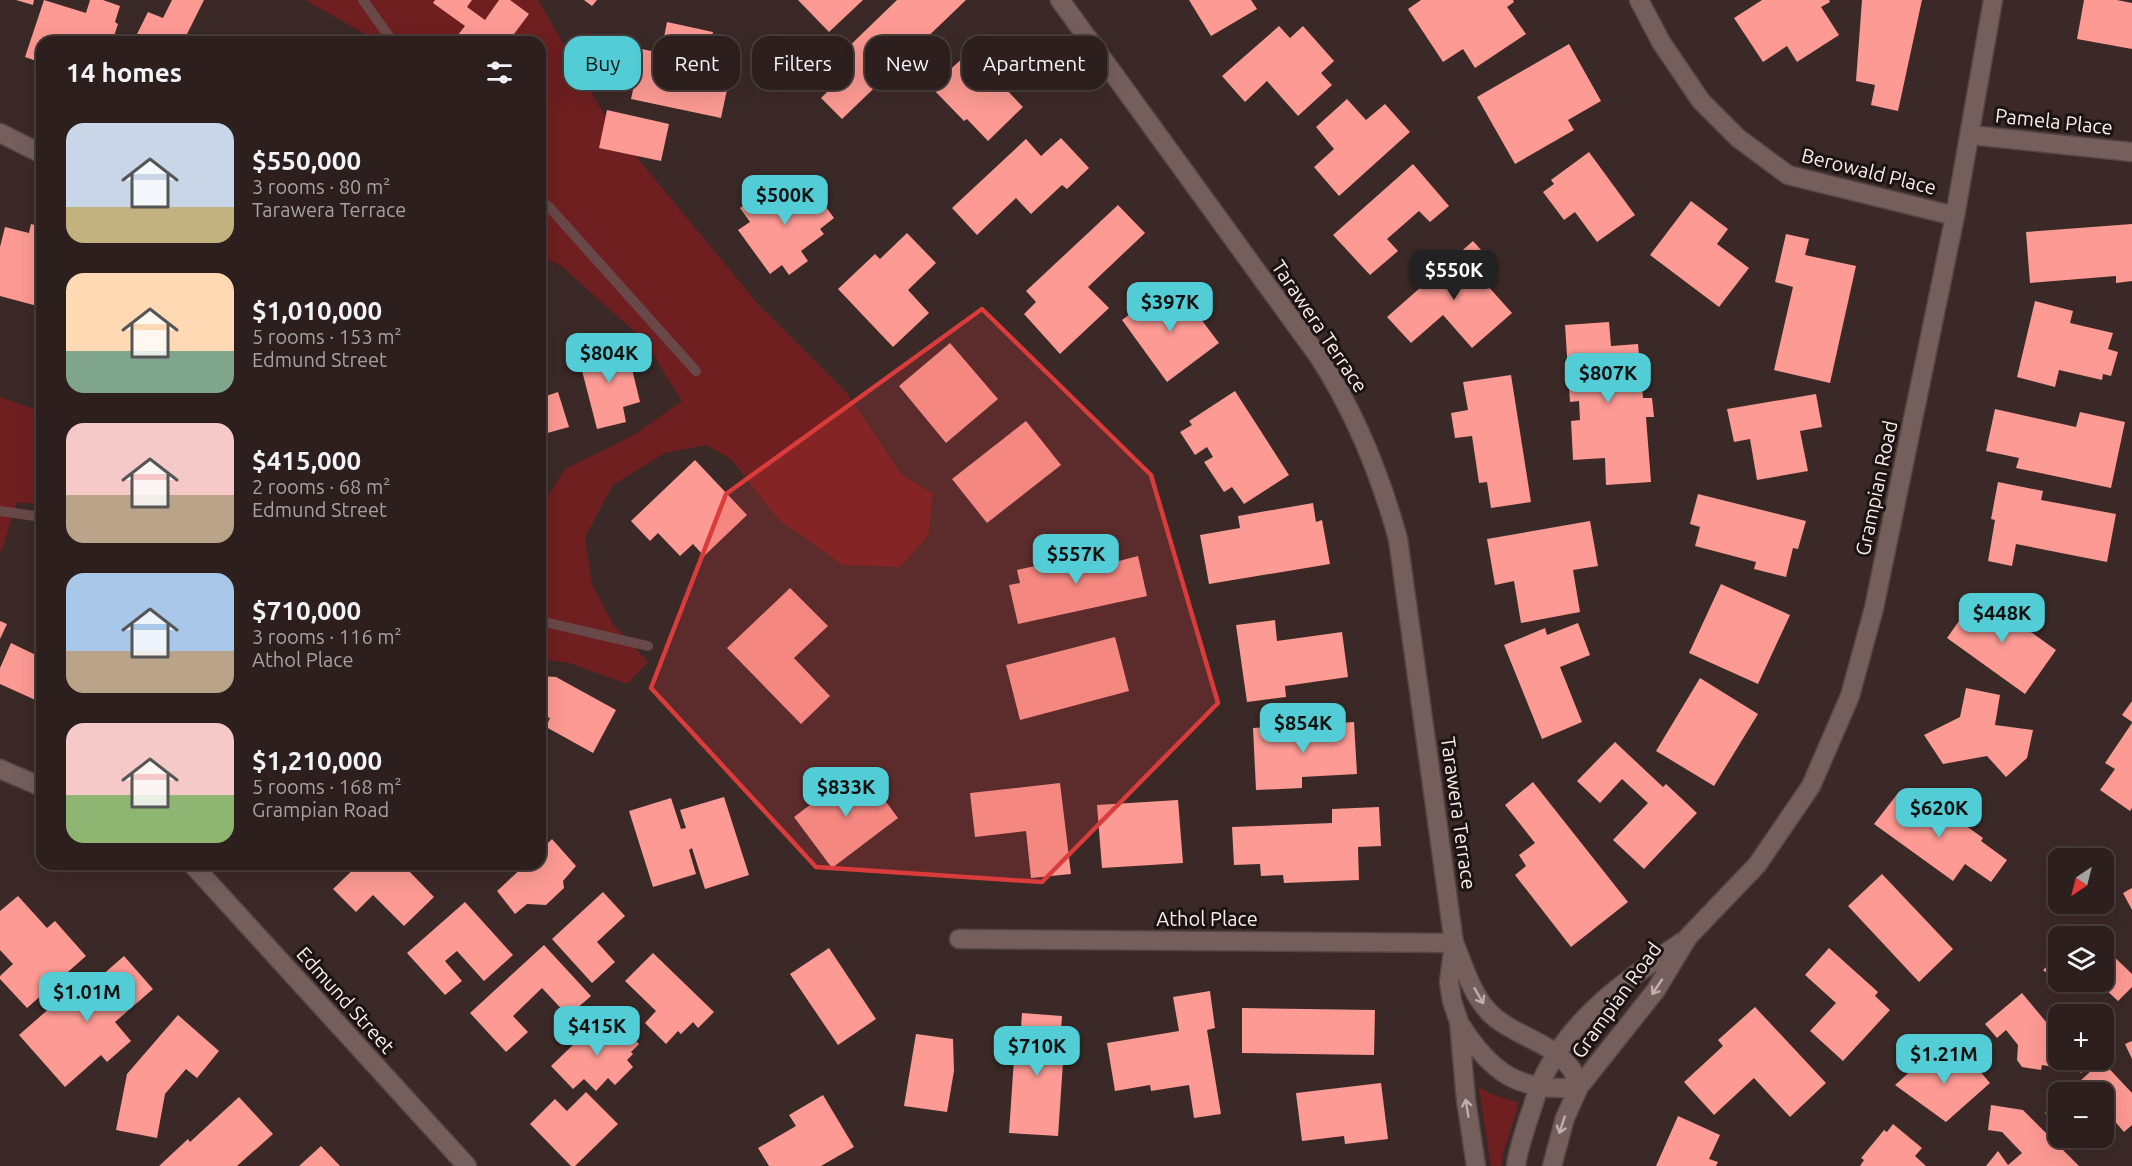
<!DOCTYPE html>
<html lang="en">
<head>
<meta charset="utf-8">
<style>
	:root { --surface:#2c1f1d; --page:#342726; --text:#f1f3f6; --muted:#a6a2a4; --line:#483d3b; --accent:#52ccd5 }
	body { margin:0; font-family:Ubuntu,sans-serif; background:var(--page); color:var(--text); height:100vh; display:flex; flex-direction:column; font-size:22px; white-space:nowrap }
	* { box-sizing:border-box; margin:0 }
	p { font-size:20px; color:var(--muted) }
	.icon { flex:none; width:33px; height:33px; fill:none; stroke:currentColor; stroke-width:2; stroke-linecap:round; stroke-linejoin:round }
	.map { position:relative; flex:1; overflow:hidden }
	.sheet { position:absolute; left:36px; top:36px; width:510px; height:834px; display:flex; flex-direction:column; background:var(--surface); border-radius:18px; box-shadow:0 6px 24px #0002,0 0 0 2px var(--line) }
	.sheet>* { flex:none }
	.top-card { position:absolute; left:564px; top:36px; width:570px; height:54px; display:flex; gap:12px }
	.needle { width:39px; rotate:215deg }
	.tools { position:absolute; left:2048px; top:848px; display:grid; gap:12px }
	.tools a { display:grid; place-items:center; width:66px; height:66px; border-radius:12px; background:var(--surface); box-shadow:0 6px 24px #0002,0 0 0 2px var(--line); font-size:30px }
	.price { position:absolute; translate:-50% -51px; padding:0 14px; border-radius:12px; background:var(--accent); color:#111; font-size:20px; line-height:39px; filter:drop-shadow(0 2px 3px #0008) }
	.price::after { content:''; position:absolute; left:50%; top:36px; width:18px; height:14px; margin-left:-9px; background:inherit; clip-path:polygon(0 0,100% 0,50% 100%) }
	.price.on { background:#222; color:#fff }
	ul { padding:0; list-style:none }
	li { display:flex; align-items:center; gap:18px; height:150px; padding:0 30px }
	li span { display:grid; place-items:center; flex:none; width:168px; height:120px; border-radius:18px; color:#555 }
	li>.icon { margin-inline-start:auto }
	span .icon { width:72px; height:72px; fill:#fffc; stroke-width:1 }
	li b { font-size:26px }
	h2 { display:flex; justify-content:space-between; align-items:center; height:72px; padding:0 30px; font-size:26px }
	.chip { padding:0 21px; border-radius:18px; background:var(--surface); box-shadow:0 6px 24px #0002,0 0 0 2px var(--line); font-size:21px; line-height:54px }
	.chip.on { background:var(--accent); color:#111 }
	.map>svg:first-child { display:block }
	.green { fill:#6f1f20 }
	.lines { fill:none; stroke-linecap:round; stroke-linejoin:round }
	.stream { stroke:#694849; stroke-width:10 }
	.building { fill:#fc9a93 }
	.minor-casing { stroke:#564645; stroke-width:21 }
	.minor { stroke:#745f5d; stroke-width:18 }
	.oneway { stroke:#beaeac }
	.marked { fill:#da3c3c; fill-opacity:0.2; stroke:#da3c3c; stroke-width:4.5; stroke-linejoin:round }
	.labels { text-anchor:middle; dominant-baseline:central; stroke-width:6; stroke-linejoin:round; paint-order:stroke }
	.street-label { font-size:20px; fill:#faeeec; stroke:#1c1413 }
</style>
</head>
<body>
<div class="map">
<svg width="2132" height="1166" viewBox="0 0 2132 1166">
	<rect width="100%" height="100%" fill="#3b2927"/>
	<!-- green -->
	<path class="green" d="M305,0H538L611,126L758,304L847,393L901,474L933,494L928,536L900,567L843,565L779,520L731,459L706,445L665,453L613,485L585,537L592,585L613,624L648,662L627,684L569,663L540,659V567L542,563L540,553V508L565,469L634,435L682,401L643,339L560,265L540,257V42H379Z
		M0,397L42,412V505L17,502L2,550L0,551Z
		M1479,1087L1489,1093L1519,1103L1504,1150L1501,1166H1491Z"/>
	<g class="lines">
		<!-- stream -->
		<path class="stream" d="M363,0L393,42
			M540,200L550,208L696,371
			M0,511L42,517
			M540,621L648,646"/>
	</g>
	<!-- building -->
	<path class="building" d="M16,0H34L33,5Z
		M44,0L86,13L90,0H103L120,6L115,22L118,24L112,42H42V63L25,57Z
		M172,0H204L183,42H133L148,12L163,18Z
		M435,0H472L467,7L485,20L499,0H510L529,14L508,42H457L454,40L465,26L433,3Z
		M584,0H597L592,6Z
		M798,0H863L829,32Z
		M897,0H966L842,119L821,98L831,88L823,79L844,59L840,55Z
		M1189,0H1251L1257,9L1211,36Z
		M1421,0H1513L1514,2L1507,7L1526,34L1475,68L1463,49L1443,62L1408,9Z
		M1762,0H1829L1830,2L1821,7L1839,35L1797,62L1787,46L1763,62L1734,18Z
		M1862,0H1922L1898,111L1871,105L1875,85L1856,81Z
		M2084,0H2117L2132,3V49L2077,39Z
		M667,22L713,32L706,66L683,60L680,74L728,85L721,118L631,99L636,76L621,73L627,46L661,53Z
		M1279,26L1290,38L1303,26L1334,61L1321,73L1332,85L1298,116L1267,81L1245,102L1222,76Z
		M978,44L1010,78L1002,85L1023,107L988,141L967,119L964,121L931,87Z
		M1569,44L1601,101L1568,120L1574,130L1515,164L1477,97Z
		M1347,99L1366,120L1385,104L1410,132L1339,196L1314,167L1334,149L1316,127Z
		M607,110L669,124L661,161L599,148Z
		M1061,138L1089,168L1067,189L1062,185L1031,214L1016,198L977,235L952,208L1026,139L1041,156Z
		M1589,152L1635,215L1597,242L1575,212L1564,220L1543,192L1554,184L1551,180Z
		M1413,164L1449,206L1430,222L1419,211L1387,239L1398,251L1370,275L1333,235Z
		M804,177L834,218L820,229L824,234L801,251L808,261L789,275L782,265L770,274L738,230L750,222L740,208L768,188L776,197Z
		M1691,201L1728,229L1717,244L1749,268L1719,307L1650,255Z
		M1118,205L1145,233L1088,287L1109,308L1060,354L1024,314L1036,302L1026,291Z
		M31,224L42,227L41,307L0,296V247L5,227L29,233Z
		M2132,224V281L2116,283V276L2030,283L2026,232Z
		M907,233L936,263L908,290L929,313L893,347L838,289L875,254L880,259Z
		M1786,234L1809,239L1805,255L1856,266L1830,383L1774,370L1793,287L1775,282Z
		M1473,241L1492,262L1478,275L1512,313L1472,348L1443,315L1411,343L1387,317Z
		M1165,288L1177,303L1185,298L1219,343L1167,382L1122,320Z
		M2035,301L2073,311L2070,323L2113,333L2108,349L2118,352L2111,376L2103,374L2102,380L2059,370L2055,387L2017,377Z
		M1609,322L1611,346L1638,344L1643,398H1652L1654,417H1646L1651,482L1606,485L1605,458L1573,460L1571,421L1580,420L1579,401L1570,402L1565,325Z
		M950,343L998,399L946,443L899,386Z
		M626,344L640,402L623,407L626,422L597,429L578,355Z
		M1511,375L1531,502L1491,508L1487,482L1479,483L1472,436L1455,438L1451,413L1468,410L1463,382Z
		M1235,391L1289,475L1244,504L1232,487L1224,492L1204,462L1213,457L1207,447L1195,455L1180,432L1192,425L1189,421Z
		M558,392L569,427L540,435V398Z
		M1816,394L1822,427L1800,431L1808,471L1757,480L1750,439L1734,442L1727,409Z
		M1995,409L2076,427L2080,412L2125,422L2111,488L2016,468L2019,458L1986,451Z
		M1026,421L1061,465L987,523L952,479Z
		M695,460L747,515L704,556L693,544L680,556L658,533L650,541L631,521Z
		M1998,482L2043,491L2041,500L2116,514L2107,562L2016,544L2012,566L1988,561L1995,520L1991,519Z
		M1698,494L1806,521L1798,549L1793,548L1786,577L1754,569L1756,562L1695,546L1700,527L1690,524Z
		M1313,503L1316,522L1322,520L1330,564L1209,584L1200,535L1240,528L1238,516Z
		M1590,521L1598,566L1573,570L1580,612L1521,623L1514,581L1495,585L1487,539Z
		M1116,548L1119,561L1138,556L1147,596L1018,624L1009,585L1020,583L1017,570Z
		M1721,584L1790,615L1758,684L1689,653Z
		M790,588L828,626L794,658L830,696L801,724L727,648Z
		M1978,594L2056,650L2025,694L1947,638Z
		M1275,620L1277,641L1342,632L1348,677L1285,686L1286,697L1247,702L1236,625Z
		M0,621L7,624L0,639Z
		M1578,623L1590,655L1560,667L1582,722L1542,739L1504,645L1545,628L1547,635Z
		M1115,637L1129,691L1020,720L1006,665Z
		M11,643L42,658V703L0,684V668Z
		M540,676L556,677L616,710L593,753L546,727L550,718L540,714Z
		M1700,678L1758,714L1714,786L1656,751Z
		M1966,688L2000,695L1995,725L2033,730L2027,758L2006,777L1987,756L1943,764L1924,735L1960,717Z
		M2132,701V722L2122,715Z
		M1354,722L1357,774L1302,777V788L1256,790L1253,728Z
		M2132,723V808L2130,811L2100,790L2115,769L2105,763Z
		M1615,742L1663,787L1666,784L1697,813L1644,869L1613,840L1648,803L1622,779L1600,803L1577,781Z
		M860,767L898,818L832,868L794,817Z
		M1533,782L1628,902L1571,947L1515,875L1526,866L1519,855L1535,843L1505,805Z
		M1060,783L1071,874L1031,878L1026,831L975,837L970,793Z
		M1898,793L1922,810L1930,800L1983,838L1981,841L2007,860L1991,882L1965,864L1953,881L1874,824Z
		M724,797L749,875L705,889L692,848L689,850L696,874L653,887L629,811L671,798L681,829L686,828L680,810Z
		M1178,800L1183,863L1102,868L1097,805Z
		M1379,807L1381,846L1358,847L1359,880L1284,883L1283,875L1261,876L1260,864L1234,865L1232,827L1332,823V809Z
		M552,839L576,866L563,881L564,888L546,905L527,904L515,914L497,891L526,864H540V851Z
		M359,864H414L408,870L434,897L404,926L373,895L356,912L333,889Z
		M1882,874L1953,949L1919,982L1848,906Z
		M2132,888V910L2123,893Z
		M603,892L625,916L597,942L615,962L592,983L552,939Z
		M18,896L47,928L55,921L86,956L27,1008L0,979V976L13,964L0,950V911Z
		M465,902L513,955L484,981L457,951L445,961L462,981L445,995L407,953Z
		M544,945L591,996L568,1016L542,988L513,1016L528,1032L506,1052L470,1013Z
		M2103,946L2132,974V987L2118,1001L2104,988L2087,992L2067,989L2043,970L2058,956V981H2103Z
		M829,948L876,1019L838,1045L790,974Z
		M1829,948L1878,992L1875,996L1890,1010L1843,1061L1810,1031L1836,1003L1805,975Z
		M653,953L714,1012L698,1028L693,1022L681,1034L678,1031L666,1044L645,1023L656,1011L625,981Z
		M124,956L153,989L115,1022L131,1041L107,1062L101,1055L65,1087L19,1035L76,985L83,992Z
		M1210,991L1215,1028L1207,1030L1221,1114L1194,1118L1189,1085L1151,1091L1150,1085L1115,1091L1107,1043L1179,1031L1173,997Z
		M2022,993L2052,1029L2058,1024V1059H2062L2053,1067L2042,1065L2041,1070L2022,1067L2017,1060L2018,1045L2006,1030L1997,1038L1985,1024Z
		M1755,1007L1826,1083L1790,1117L1754,1078L1714,1115L1684,1082L1723,1046L1718,1040Z
		M1242,1008L1375,1010L1374,1055L1242,1053Z
		M1022,1013L1062,1016L1060,1048H1064L1058,1136L1009,1133L1015,1044L1020,1045Z
		M178,1015L219,1051L197,1078L186,1069L165,1094L157,1138L116,1130L127,1074Z
		M599,1020L612,1032L620,1024L639,1044L631,1052L633,1054L627,1060L633,1067L615,1085L608,1078L596,1091L584,1079L573,1089L551,1066Z
		M916,1034L953,1039L954,1071L947,1112L904,1106Z
		M2132,1041V1059L2125,1044Z
		M1933,1051L1949,1070L1966,1055L1990,1083L1946,1122L1895,1085Z
		M2070,1059H2097L2081,1073Z
		M2102,1061L2132,1093V1125L2124,1132L2105,1110L2103,1112V1092H2068Z
		M1381,1083L1388,1139L1345,1144L1344,1136L1302,1141L1296,1093Z
		M586,1092L618,1124L575,1166H571L530,1124L555,1099L567,1111Z
		M823,1095L854,1147L821,1166H769L758,1148L796,1126L789,1115Z
		M239,1097L273,1134L237,1166H159L188,1139L190,1142Z
		M2058,1101V1128L2045,1113Z
		M1991,1105L2023,1110L2079,1166H1986L1998,1151L2008,1165L2022,1153L2002,1132L1988,1130Z
		M1678,1116L1720,1135L1709,1159L1718,1162L1716,1166H1656Z
		M1893,1124L1922,1148L1915,1156L1926,1166H1860L1864,1160L1861,1158L1884,1130L1887,1132Z
		M321,1146L340,1166H299Z"/>
	<g class="lines">
		<!-- minor casing -->
		<g class="minor-casing">
			<path id="minor" d="M1060,0L1319,357C1356,414 1380,474 1398,539L1454,943L1449,982L1452,1001L1459,1022L1466,1100L1476,1166
				M1639,0L1661,42L1701,101L1738,138L1788,175L1955,216
				M0,133L42,154
				M1971,135L2132,152
				M0,769L42,787
				M192,864L467,1166
				M959,939L1454,943
				M1455,945C1464,967 1472,994 1488,1011C1511,1036 1553,1041 1572,1070C1575,1076 1577,1082 1579,1087
				M1460,1024C1491,1073 1520,1093 1579,1087
				M1516,1166C1518,1149 1524,1134 1529,1117C1533,1107 1535,1097 1539,1087C1566,1021 1625,980 1682,942
				M1552,1166L1565,1118L1579,1087L1656,990L1688,937L1757,865L1811,786L1850,696L1874,608L1955,216L1993,0"/>
		</g>
		<!-- minor -->
		<use href="#minor" class="minor"/>
	</g>
	<!-- one-way arrows -->
	<defs><path id="oneway-shaft" d="M-6 0H5M1.5-3L5.5 0L1.5 3" fill="none" stroke-width="1.6" stroke-linecap="round" stroke-linejoin="round" transform="scale(1.5)"/></defs>
	<g class="oneway">
		<use href="#oneway-shaft" transform="translate(1657 987) rotate(124)"/>
		<use href="#oneway-shaft" transform="translate(1479 996) rotate(60)"/>
		<use href="#oneway-shaft" transform="translate(1467 1108) rotate(-99)"/>
		<use href="#oneway-shaft" transform="translate(1562 1125) rotate(108)"/>
	</g>
	<!-- marked area -->
	<path class="marked" d="M982,309L1151,475L1218,703L1042,882L816,867L651,688L726,494Z"/>
	<g class="labels">
		<!-- street labels -->
		<g class="street-label">
			<text transform="translate(2054 121) rotate(6)">Pamela Place</text>
			<text transform="translate(1869 171) rotate(14)">Berowald Place</text>
			<text transform="translate(1320 326) rotate(56)">Tarawera Terrace</text>
			<text transform="translate(1876 488) rotate(-78)">Grampian Road</text>
			<text transform="translate(1459 813) rotate(82)">Tarawera Terrace</text>
			<text x="1207" y="918">Athol Place</text>
			<text transform="translate(346 1000) rotate(48)">Edmund Street</text>
			<text transform="translate(1616 1000) rotate(-54)">Grampian Road</text>
		</g>
	</g>
</svg>
<div class="tools">
<a><svg class="needle" viewBox="-14 -14 28 28"><path d="M0-13l5 13h-10z" fill="#e53935"/><path d="M0 13l5-13h-10z" fill="#a6a2a4"/></svg></a>
<a><svg class="icon" aria-label="layers" viewBox="0 0 24 24"><path d="M12 4l9 5-9 5-9-5zM3 14l9 5 9-5"/></svg></a>
<a>+</a>
<a>−</a>
</div>
<b class="price" style="left:785px;top:226px">$500K</b>
<b class="price on" style="left:1454px;top:301px">$550K</b>
<b class="price" style="left:1170px;top:333px">$397K</b>
<b class="price" style="left:609px;top:384px">$804K</b>
<b class="price" style="left:1608px;top:404px">$807K</b>
<b class="price" style="left:1076px;top:585px">$557K</b>
<b class="price" style="left:2002px;top:644px">$448K</b>
<b class="price" style="left:1303px;top:754px">$854K</b>
<b class="price" style="left:846px;top:818px">$833K</b>
<b class="price" style="left:1939px;top:839px">$620K</b>
<b class="price" style="left:87px;top:1023px">$1.01M</b>
<b class="price" style="left:597px;top:1057px">$415K</b>
<b class="price" style="left:1037px;top:1077px">$710K</b>
<b class="price" style="left:1944px;top:1085px">$1.21M</b>
<div class="top-card">
<a class="chip on">Buy</a>
<a class="chip">Rent</a>
<a class="chip">Filters</a>
<a class="chip">New</a>
<a class="chip">Apartment</a>
</div>
<section class="sheet">
<h2>14 homes<svg class="icon" aria-label="filters" viewBox="0 0 24 24"><path d="M4 7h16M4 17h16"/><circle cx="9" cy="7" r="2"/><circle cx="15" cy="17" r="2"/></svg></h2>
<ul>
<li><span style="background:linear-gradient(#c9d6e8 70%,#c2b280 0)"><svg class="icon" aria-label="home" viewBox="0 0 24 24"><path d="M3 11l9-7 9 7M6 9v11h12V9"/></svg></span><div><b>$550,000</b><p>3 rooms · 80 m²</p><p>Tarawera Terrace</p></div></li>
<li><span style="background:linear-gradient(#ffd9b3 65%,#7fa58c 0)"><svg class="icon" aria-label="home" viewBox="0 0 24 24"><path d="M3 11l9-7 9 7M6 9v11h12V9"/></svg></span><div><b>$1,010,000</b><p>5 rooms · 153 m²</p><p>Edmund Street</p></div></li>
<li><span style="background:linear-gradient(#f6c9c9 60%,#b9a48a 0)"><svg class="icon" aria-label="home" viewBox="0 0 24 24"><path d="M3 11l9-7 9 7M6 9v11h12V9"/></svg></span><div><b>$415,000</b><p>2 rooms · 68 m²</p><p>Edmund Street</p></div></li>
<li><span style="background:linear-gradient(#a9c7e8 65%,#b9a48a 0)"><svg class="icon" aria-label="home" viewBox="0 0 24 24"><path d="M3 11l9-7 9 7M6 9v11h12V9"/></svg></span><div><b>$710,000</b><p>3 rooms · 116 m²</p><p>Athol Place</p></div></li>
<li><span style="background:linear-gradient(#f6c9c9 60%,#8fb573 0)"><svg class="icon" aria-label="home" viewBox="0 0 24 24"><path d="M3 11l9-7 9 7M6 9v11h12V9"/></svg></span><div><b>$1,210,000</b><p>5 rooms · 168 m²</p><p>Grampian Road</p></div></li>
</ul>
</section>
</div>
</body>
</html>
